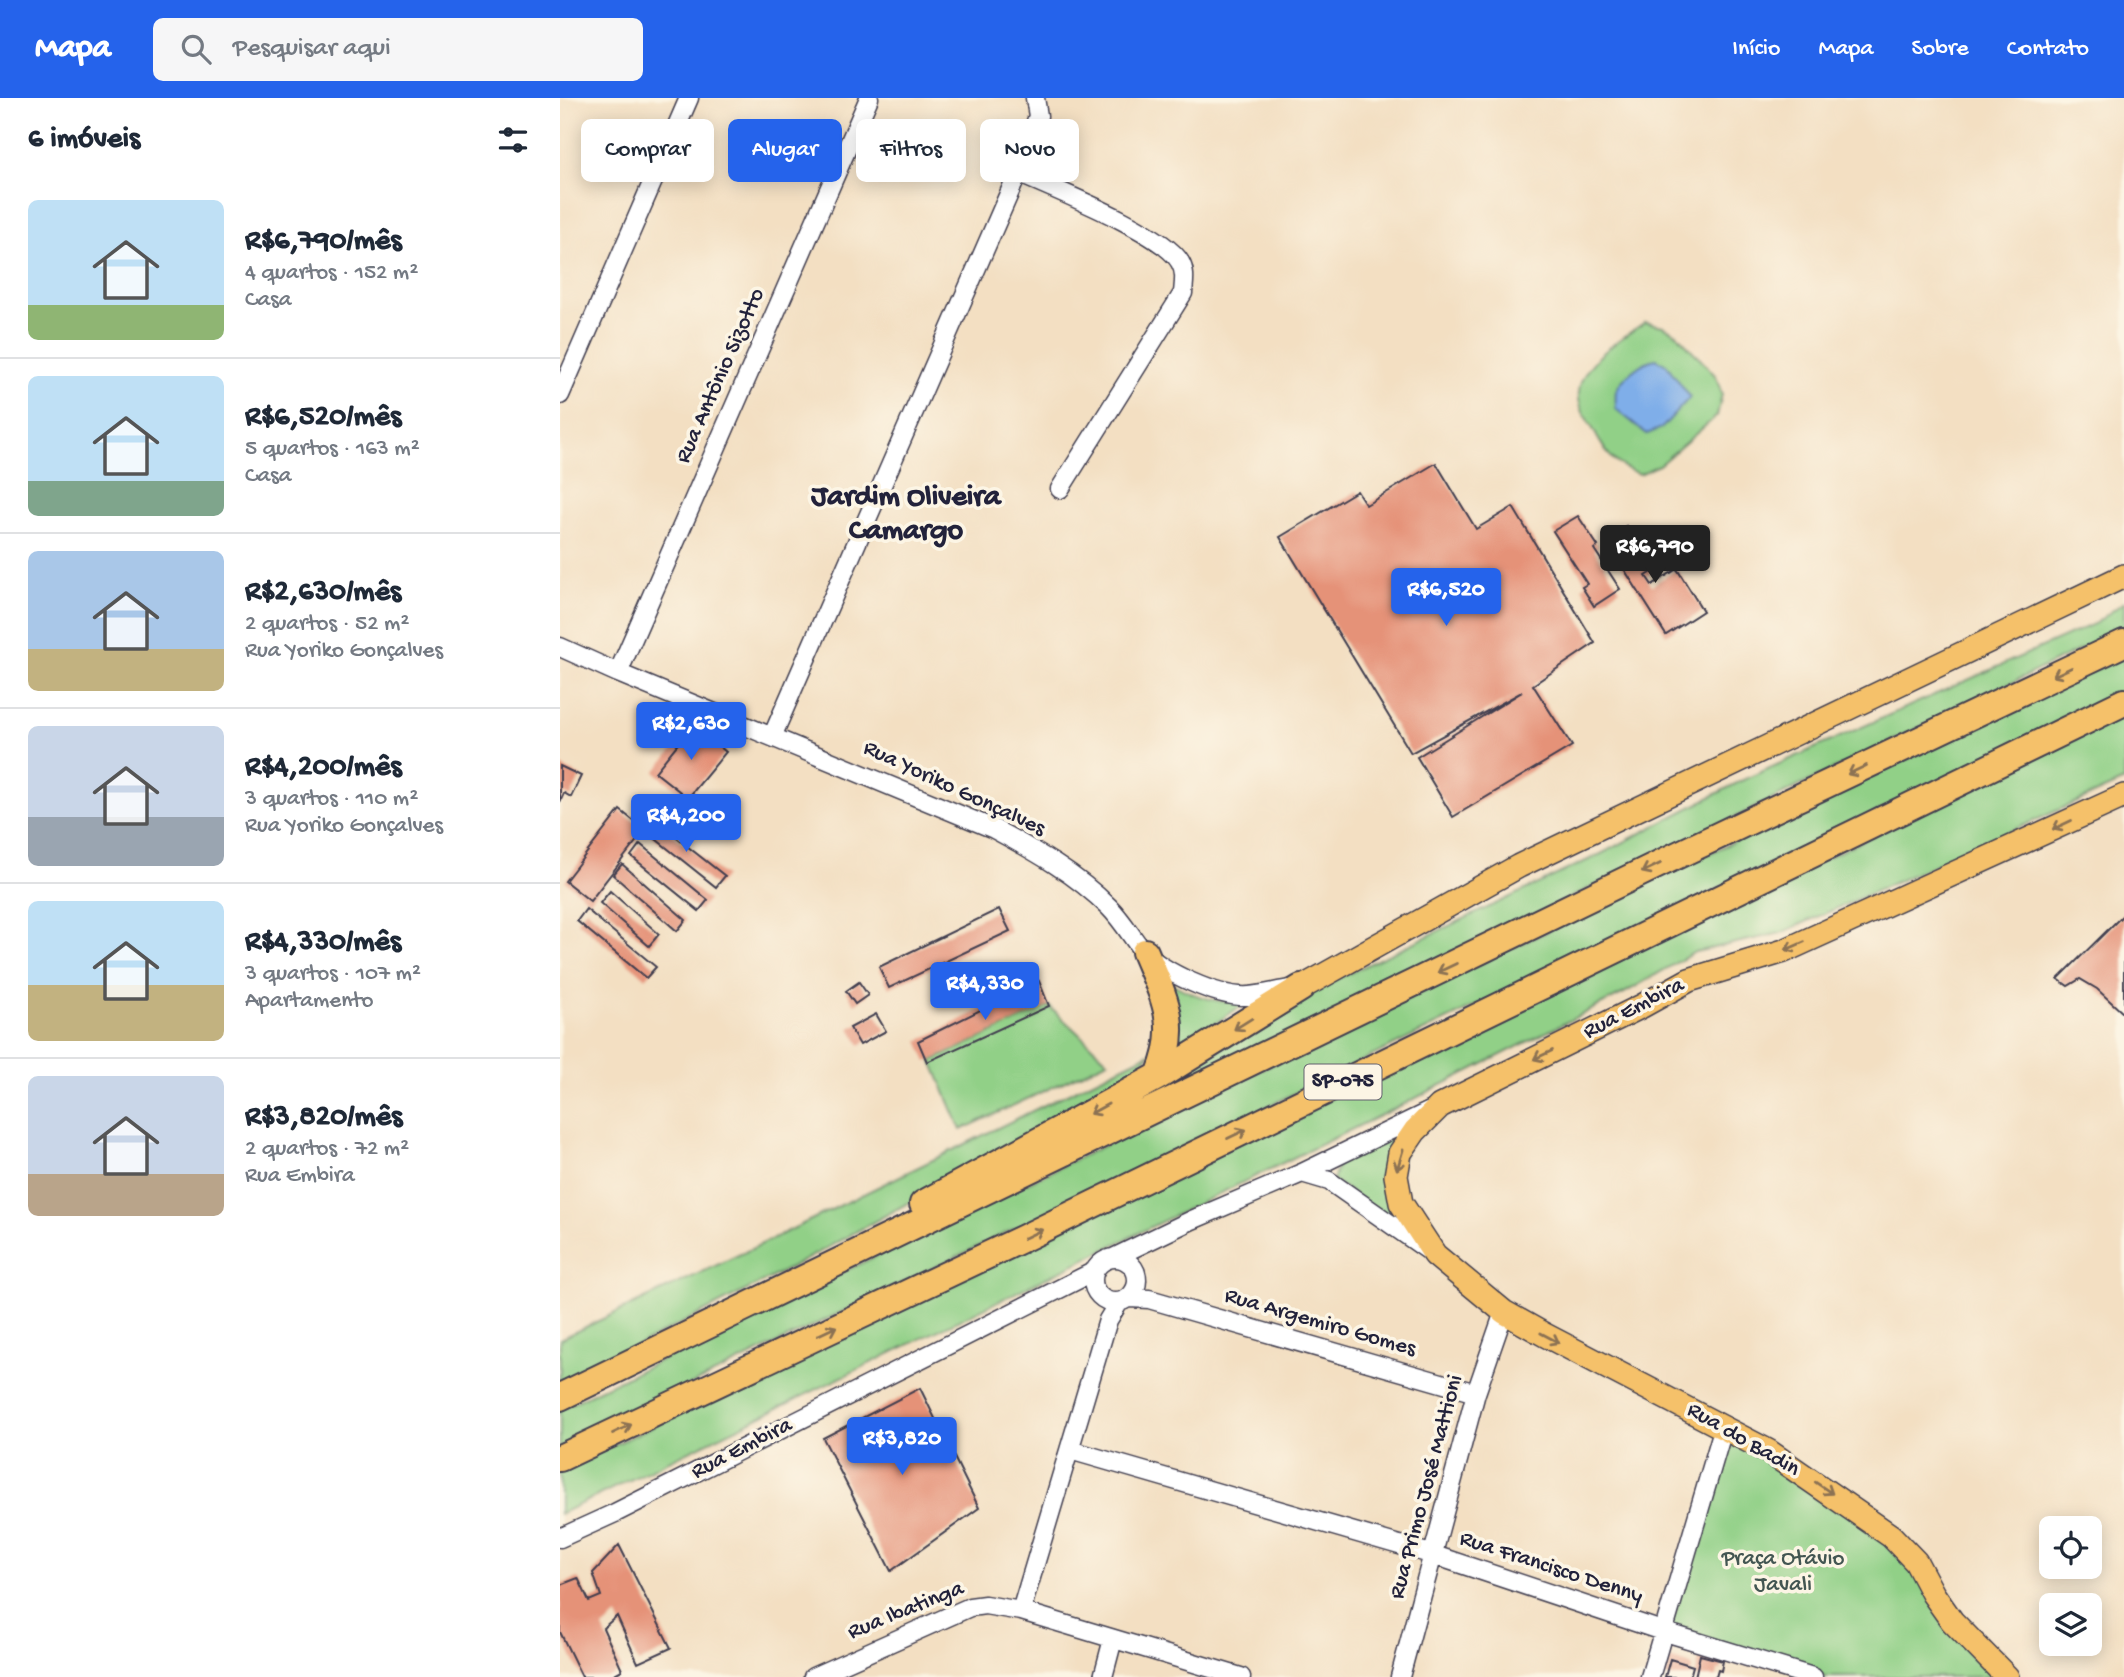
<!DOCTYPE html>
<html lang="pt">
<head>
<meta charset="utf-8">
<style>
	:root { --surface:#fff; --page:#f6f6f7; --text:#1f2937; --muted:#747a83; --line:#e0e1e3; --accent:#2563eb }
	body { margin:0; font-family:"Gochi Hand",sans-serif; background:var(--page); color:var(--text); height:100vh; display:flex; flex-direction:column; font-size:26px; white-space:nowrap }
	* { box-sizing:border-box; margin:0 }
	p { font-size:23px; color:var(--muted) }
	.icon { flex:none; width:38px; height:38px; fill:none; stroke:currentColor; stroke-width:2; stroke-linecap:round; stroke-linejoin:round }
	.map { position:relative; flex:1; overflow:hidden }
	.panel { display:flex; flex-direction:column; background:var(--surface); width:560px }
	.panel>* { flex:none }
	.guide { position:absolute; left:21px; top:21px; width:665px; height:63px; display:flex; gap:14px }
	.fabs { position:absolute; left:1479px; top:1418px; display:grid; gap:14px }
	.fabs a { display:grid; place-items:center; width:63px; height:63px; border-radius:10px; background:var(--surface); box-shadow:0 4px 18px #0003; font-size:35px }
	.price { position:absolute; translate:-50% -60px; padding:0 16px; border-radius:7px; background:var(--accent); color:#fff; font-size:23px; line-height:46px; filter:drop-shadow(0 2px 4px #0008) }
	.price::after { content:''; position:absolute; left:50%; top:42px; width:21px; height:16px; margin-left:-10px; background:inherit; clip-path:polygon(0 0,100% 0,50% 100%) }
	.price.current { background:#222; color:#fff }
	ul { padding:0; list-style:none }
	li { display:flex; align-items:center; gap:21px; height:175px; padding:0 28px }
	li+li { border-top:2px solid var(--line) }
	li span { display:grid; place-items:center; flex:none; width:196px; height:140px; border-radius:10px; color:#555 }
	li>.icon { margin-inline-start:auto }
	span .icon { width:84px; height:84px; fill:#fffc; stroke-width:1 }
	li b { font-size:30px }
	h2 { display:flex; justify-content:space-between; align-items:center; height:84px; padding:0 28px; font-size:30px }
	.tag { padding:0 24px; border-radius:10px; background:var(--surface); box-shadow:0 4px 18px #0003; font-size:24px; line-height:63px }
	.tag.current { background:var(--accent); color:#fff }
	header { display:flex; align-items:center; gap:42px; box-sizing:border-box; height:98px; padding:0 35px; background:var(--accent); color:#fff }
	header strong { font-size:33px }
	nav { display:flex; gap:38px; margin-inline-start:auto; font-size:24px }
	.search { width:490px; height:63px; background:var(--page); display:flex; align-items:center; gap:18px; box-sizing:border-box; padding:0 24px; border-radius:10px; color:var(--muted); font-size:26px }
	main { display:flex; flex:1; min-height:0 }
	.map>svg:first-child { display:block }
	.green { fill:#91d087; stroke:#5a7961; stroke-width:2 }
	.water { fill:#7faee9; stroke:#506892; stroke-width:2 }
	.building { fill:#e59278 }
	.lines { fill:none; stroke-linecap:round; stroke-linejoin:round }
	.minor-casing { stroke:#413e4f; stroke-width:21 }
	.major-casing { stroke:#413e4f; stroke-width:26 }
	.highway-casing { stroke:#413e4f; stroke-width:30 }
	.minor { stroke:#fff; stroke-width:18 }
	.major { stroke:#f5c16b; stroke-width:23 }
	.highway { stroke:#f5c16b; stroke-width:26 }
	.oneway { stroke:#8c7253 }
	.labels { text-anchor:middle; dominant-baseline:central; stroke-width:7; stroke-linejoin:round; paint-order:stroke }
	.shield { fill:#fcf5e5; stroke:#63616e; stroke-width:2 }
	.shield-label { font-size:21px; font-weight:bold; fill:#22223b }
	.street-label { font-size:23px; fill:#22223b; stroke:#fcf5e5 }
	.park-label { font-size:23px; fill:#435652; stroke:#fcf5e5 }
	.district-label { font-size:30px; font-weight:bold; fill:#22223b; stroke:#fcf5e5 }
</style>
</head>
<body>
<header>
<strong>Mapa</strong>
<div class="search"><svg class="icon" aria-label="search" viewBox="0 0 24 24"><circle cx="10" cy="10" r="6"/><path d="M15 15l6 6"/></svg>Pesquisar aqui</div>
<nav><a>Início</a><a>Mapa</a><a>Sobre</a><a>Contato</a></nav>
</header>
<main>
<section class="panel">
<h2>6 imóveis<svg class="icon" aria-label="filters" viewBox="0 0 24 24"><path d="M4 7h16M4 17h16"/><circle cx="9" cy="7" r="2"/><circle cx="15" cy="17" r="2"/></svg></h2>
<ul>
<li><span style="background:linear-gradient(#bfe0f5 75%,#8fb573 0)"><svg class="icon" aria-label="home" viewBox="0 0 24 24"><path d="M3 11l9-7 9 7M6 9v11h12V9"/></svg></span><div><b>R$6,790/mês</b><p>4 quartos · 152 m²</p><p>Casa</p></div></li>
<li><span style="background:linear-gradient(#bfe0f5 75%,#7fa58c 0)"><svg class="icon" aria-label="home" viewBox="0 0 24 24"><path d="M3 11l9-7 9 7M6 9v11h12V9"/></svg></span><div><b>R$6,520/mês</b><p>5 quartos · 163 m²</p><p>Casa</p></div></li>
<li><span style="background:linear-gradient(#a9c7e8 70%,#c2b280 0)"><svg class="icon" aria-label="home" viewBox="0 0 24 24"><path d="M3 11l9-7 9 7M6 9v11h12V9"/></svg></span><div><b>R$2,630/mês</b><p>2 quartos · 52 m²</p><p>Rua Yoriko Gonçalves</p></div></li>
<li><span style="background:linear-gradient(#c9d6e8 65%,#9aa5b1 0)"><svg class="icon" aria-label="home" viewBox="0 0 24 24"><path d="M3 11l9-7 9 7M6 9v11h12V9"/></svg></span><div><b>R$4,200/mês</b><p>3 quartos · 110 m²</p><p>Rua Yoriko Gonçalves</p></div></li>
<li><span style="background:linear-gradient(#bfe0f5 60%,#c2b280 0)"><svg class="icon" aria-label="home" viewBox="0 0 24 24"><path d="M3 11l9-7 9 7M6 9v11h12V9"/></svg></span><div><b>R$4,330/mês</b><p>3 quartos · 107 m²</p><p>Apartamento</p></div></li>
<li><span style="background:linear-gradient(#c9d6e8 70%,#b9a48a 0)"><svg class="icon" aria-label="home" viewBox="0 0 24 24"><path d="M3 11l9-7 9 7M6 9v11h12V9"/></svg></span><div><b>R$3,820/mês</b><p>2 quartos · 72 m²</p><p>Rua Embira</p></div></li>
</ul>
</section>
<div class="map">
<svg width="1564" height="1579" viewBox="0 0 1564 1579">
	<rect width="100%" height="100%" fill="#fcf5e5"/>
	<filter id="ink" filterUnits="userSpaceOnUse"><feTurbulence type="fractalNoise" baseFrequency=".0143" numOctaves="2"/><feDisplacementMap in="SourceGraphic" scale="14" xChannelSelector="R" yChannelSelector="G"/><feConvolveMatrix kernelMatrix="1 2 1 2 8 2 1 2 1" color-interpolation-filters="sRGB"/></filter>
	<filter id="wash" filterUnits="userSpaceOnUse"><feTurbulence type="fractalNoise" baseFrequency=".00686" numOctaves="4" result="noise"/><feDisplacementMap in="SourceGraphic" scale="28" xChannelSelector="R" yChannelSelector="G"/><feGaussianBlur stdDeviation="1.57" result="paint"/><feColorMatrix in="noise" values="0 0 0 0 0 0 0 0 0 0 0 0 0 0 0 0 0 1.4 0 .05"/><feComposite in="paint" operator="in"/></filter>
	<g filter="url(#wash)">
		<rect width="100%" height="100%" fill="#f3dfc2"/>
		<!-- green -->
		<path class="green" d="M1085,224L1103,228L1117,236L1155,277L1162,296L1157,318L1099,367L1080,376C1055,368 1046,356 1034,333C1030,325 1023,317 1021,309C1007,271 1060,242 1085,224Z
			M1564,504V530L573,1012L571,1006L760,889L1041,756L1183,682L1536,525Z
			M1564,558V592L1340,703L0,1350V1311L1091,783Z
			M1564,616V683L1221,835L1135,854L1066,894L848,1004L0,1416V1373Z
			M604,881C634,899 649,903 684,906L617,951Z
			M489,908L548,963L401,1032L372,963Z
			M592,954L571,977L538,1000L234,1168L0,1287V1241L204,1145Z
			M857,1019L836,1078L857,1140L773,1082L779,1063Z
			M1166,1335L1344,1450L1444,1579H1258L1109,1535Z"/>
		<!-- water -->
		<path class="water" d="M1096,261L1106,266L1130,299L1102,330L1087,336L1056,311C1056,306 1055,297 1056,293C1062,279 1082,263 1096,261Z"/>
		<g id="blocks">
			<!-- building -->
			<path class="building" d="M876,365L916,431L953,409L1035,545L973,587L1012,648L893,719L857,659L962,594L851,655L720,439L797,393L806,407Z
				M1018,418L1038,448L1034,451L1060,491L1034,508L1022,489L1027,486L993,433Z
				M1066,428L1094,473L1086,478L1092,487L1117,471L1143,513L1106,537L1045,441Z
				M133,627L166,654L128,700L95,674Z
				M0,668L21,678L11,699L4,695L0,704Z
				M60,712L85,732L30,803L5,783Z
				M95,723L165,778L156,789L87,734Z
				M80,746L148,802L139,813L71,758Z
				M62,766L126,822L117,833L53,777Z
				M50,793L99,836L89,848L40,805Z
				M26,811L96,869L86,880L17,823Z
				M439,811L450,833L329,890L319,869Z
				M1564,816V916L1537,891L1520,881L1508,888L1498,881Z
				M479,883L489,908L367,964L358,943Z
				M299,884L308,897L295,906L286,893Z
				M316,916L326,933L300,947L290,930Z
				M360,1290L419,1410L331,1473L263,1340Z
				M59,1447L111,1550L78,1565L57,1518L43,1530L62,1572L49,1579H22L0,1534V1487L18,1480L29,1503L41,1498L33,1475Z
				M1140,1557L1163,1563L1161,1573L1158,1572L1156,1579H1135Z
				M1110,1561L1133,1568L1130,1579H1105Z"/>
		</g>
	</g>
	<g filter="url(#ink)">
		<use href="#blocks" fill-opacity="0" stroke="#413e4f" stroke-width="2"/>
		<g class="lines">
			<!-- minor casing -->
			<g class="minor-casing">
				<path id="minor" d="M458,75C493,91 603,134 620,164C626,174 624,184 623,195L500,391
					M0,297L129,0
					M0,549L58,575L434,731C475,753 516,776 549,809C562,822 571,838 582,852C602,874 658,900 689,898C702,897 717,893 731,891
					M58,575L309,0
					M212,639L458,75L478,18L475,0
					M742,1075L769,1083L869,1153
					M533 1182a22 22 0 1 1 44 0a22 22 0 1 1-44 0Z
					M553,1160L632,1122L742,1075L870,1013
					M569,1200L589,1201L916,1295
					M510,1352L874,1457L1105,1534L1253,1579
					M0,1440L55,1415L535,1173
					M461,1513L548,1222L559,1204
					M253,1579L410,1509L425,1507L461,1513L681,1579
					M543,1579L553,1541
					M840,1579L916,1295L944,1214
					M1090,1579L1164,1328"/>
			</g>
			<!-- major casing -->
			<g class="major-casing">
				<path id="major" d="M741,890L959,768L1564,478
					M1447,1579L1392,1523L1373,1496L1356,1464L1331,1438L1208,1353L985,1237L944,1214L875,1157L841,1105L836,1078L840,1055L855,1033L880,1008L1082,908L1129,882L1224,853L1564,698"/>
			</g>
			<!-- highway casing -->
			<g class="highway-casing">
				<path id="highway" d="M585,854C605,902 620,927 599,978
					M363,1106L599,978L741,890
					M0,1299L1101,765L1564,545
					M0,1360L464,1140L1564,604"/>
			</g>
			<!-- minor -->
			<use href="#minor" class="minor"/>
			<!-- major -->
			<use href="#major" class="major"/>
			<!-- highway -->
			<use href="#highway" class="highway"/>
		</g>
		<!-- one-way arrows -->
		<defs><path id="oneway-shaft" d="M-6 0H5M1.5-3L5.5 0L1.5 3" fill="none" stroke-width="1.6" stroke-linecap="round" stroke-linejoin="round" transform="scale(1.75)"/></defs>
		<g class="oneway">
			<use href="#oneway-shaft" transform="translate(1502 574) rotate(155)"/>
			<use href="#oneway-shaft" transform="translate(1297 672) rotate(155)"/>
			<use href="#oneway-shaft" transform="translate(1502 727) rotate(155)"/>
			<use href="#oneway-shaft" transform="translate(1091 770) rotate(154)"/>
			<use href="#oneway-shaft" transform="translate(1235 848) rotate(156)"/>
			<use href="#oneway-shaft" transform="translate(887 870) rotate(154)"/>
			<use href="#oneway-shaft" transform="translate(683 926) rotate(148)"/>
			<use href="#oneway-shaft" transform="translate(983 957) rotate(154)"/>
			<use href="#oneway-shaft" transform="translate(539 1011) rotate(151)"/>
			<use href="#oneway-shaft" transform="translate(677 1036) rotate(-26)"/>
			<use href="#oneway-shaft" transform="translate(840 1062) rotate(107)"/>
			<use href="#oneway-shaft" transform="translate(473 1136) rotate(-26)"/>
			<use href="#oneway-shaft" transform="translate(267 1233) rotate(-25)"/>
			<use href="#oneway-shaft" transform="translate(990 1240) rotate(28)"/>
			<use href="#oneway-shaft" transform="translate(62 1331) rotate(-25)"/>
			<use href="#oneway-shaft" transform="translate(1264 1390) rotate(34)"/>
		</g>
	</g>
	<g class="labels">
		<!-- shield labels -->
		<rect class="shield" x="744.5" y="966.5" width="77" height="35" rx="5"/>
		<g class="shield-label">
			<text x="783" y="984">SP-075</text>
		</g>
		<!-- street labels -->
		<g class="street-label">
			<text transform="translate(161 278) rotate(-66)">Rua Antônio Sizotto</text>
			<text transform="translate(394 691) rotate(25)">Rua Yoriko Gonçalves</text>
			<text transform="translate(1074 911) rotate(-27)">Rua Embira</text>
			<text transform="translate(760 1225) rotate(16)">Rua Argemiro Gomes</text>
			<text transform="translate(1183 1342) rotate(30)">Rua do Badin</text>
			<text transform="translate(182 1351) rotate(-27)">Rua Embira</text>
			<text transform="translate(867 1389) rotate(-75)">Rua Primo José Mattioni</text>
			<text transform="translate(991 1470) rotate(18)">Rua Francisco Denny</text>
			<text transform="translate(346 1513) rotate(-22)">Rua Ibatinga</text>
		</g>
		<!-- park labels -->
		<g class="park-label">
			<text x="1223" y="1461">Praça Otávio<tspan x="1223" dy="26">Javali</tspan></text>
		</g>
		<!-- district labels -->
		<g class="district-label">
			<text x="346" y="400">Jardim Oliveira<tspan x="346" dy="34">Camargo</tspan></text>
		</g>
	</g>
</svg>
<div class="fabs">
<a><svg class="icon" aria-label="locate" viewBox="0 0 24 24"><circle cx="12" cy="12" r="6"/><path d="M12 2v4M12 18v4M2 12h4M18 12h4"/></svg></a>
<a><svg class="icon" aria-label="layers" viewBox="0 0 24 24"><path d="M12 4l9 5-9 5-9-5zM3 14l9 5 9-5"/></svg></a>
</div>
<b class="price current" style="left:1095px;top:487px">R$6,790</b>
<b class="price" style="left:886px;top:530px">R$6,520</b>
<b class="price" style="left:131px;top:664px">R$2,630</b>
<b class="price" style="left:126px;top:756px">R$4,200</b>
<b class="price" style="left:425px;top:924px">R$4,330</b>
<b class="price" style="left:342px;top:1379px">R$3,820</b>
<div class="guide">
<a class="tag">Comprar</a>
<a class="tag current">Alugar</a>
<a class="tag">Filtros</a>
<a class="tag">Novo</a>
</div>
</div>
</main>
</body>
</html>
